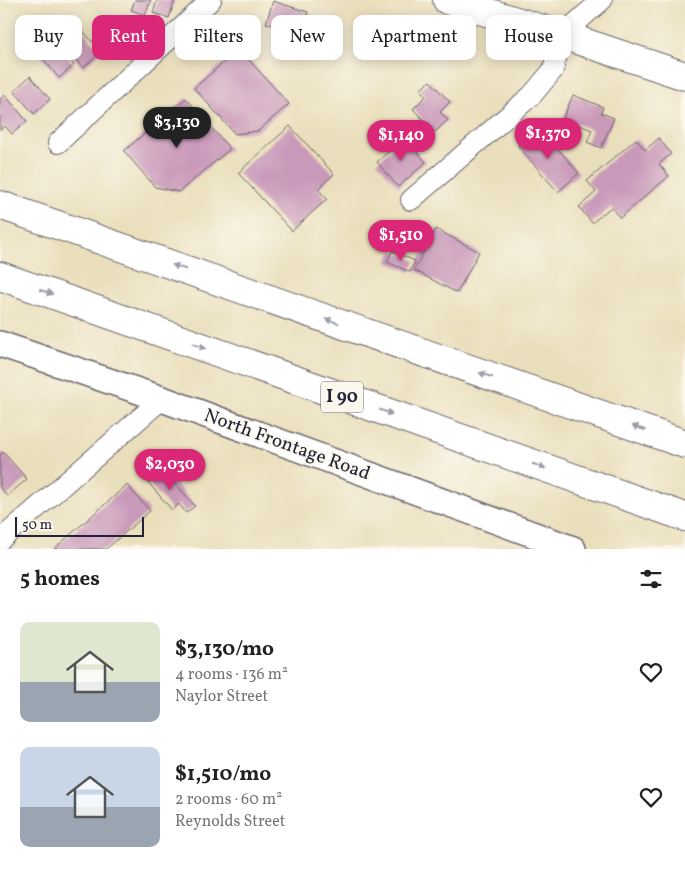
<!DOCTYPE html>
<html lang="en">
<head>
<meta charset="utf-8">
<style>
	:root { --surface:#fff; --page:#f2f2f2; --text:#222; --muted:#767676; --accent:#db2777 }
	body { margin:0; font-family:Vollkorn,serif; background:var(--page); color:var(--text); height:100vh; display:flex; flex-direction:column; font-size:19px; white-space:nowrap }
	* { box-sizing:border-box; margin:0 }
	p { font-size:16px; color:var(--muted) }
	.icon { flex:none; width:28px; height:28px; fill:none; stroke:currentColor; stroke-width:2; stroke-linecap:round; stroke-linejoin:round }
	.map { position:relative; height:549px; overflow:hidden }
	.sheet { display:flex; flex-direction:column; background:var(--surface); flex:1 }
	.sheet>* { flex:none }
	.top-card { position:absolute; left:15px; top:15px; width:655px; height:45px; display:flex; gap:10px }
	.scale { position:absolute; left:15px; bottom:12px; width:129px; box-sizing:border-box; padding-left:5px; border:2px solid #22223b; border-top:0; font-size:14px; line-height:18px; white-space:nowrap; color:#22223b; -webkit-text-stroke:4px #fbf7ec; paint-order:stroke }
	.price { position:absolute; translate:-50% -42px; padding:0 11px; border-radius:18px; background:var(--accent); color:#fff; font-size:16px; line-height:32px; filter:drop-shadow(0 1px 2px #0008) }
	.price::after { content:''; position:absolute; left:50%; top:30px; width:15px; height:11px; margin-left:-8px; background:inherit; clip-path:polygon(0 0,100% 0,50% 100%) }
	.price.active { background:#222; color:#fff }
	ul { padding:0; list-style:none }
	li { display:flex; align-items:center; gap:15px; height:125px; padding:0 20px }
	li span { display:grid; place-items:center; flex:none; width:140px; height:100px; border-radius:10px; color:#555 }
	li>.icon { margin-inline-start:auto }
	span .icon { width:60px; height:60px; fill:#fffc; stroke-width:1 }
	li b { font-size:21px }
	h2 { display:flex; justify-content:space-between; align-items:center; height:60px; padding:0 20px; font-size:21px }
	.tag { padding:0 18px; border-radius:10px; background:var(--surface); box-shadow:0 2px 12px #0003; font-size:18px; line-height:45px }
	.tag.active { background:var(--accent); color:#fff }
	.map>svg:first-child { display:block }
	.building { fill:#c999b9 }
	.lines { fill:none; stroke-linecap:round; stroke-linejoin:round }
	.minor-casing { stroke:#686468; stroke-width:22 }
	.tertiary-casing { stroke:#686468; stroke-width:28 }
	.secondary-casing { stroke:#686468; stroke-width:30 }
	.motorway-casing { stroke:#686468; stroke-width:30 }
	.minor { stroke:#fff; stroke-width:20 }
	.tertiary { stroke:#fff; stroke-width:25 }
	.secondary { stroke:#fff; stroke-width:28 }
	.motorway { stroke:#fff; stroke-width:28 }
	.oneway { fill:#9c9ca7 }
	.labels { text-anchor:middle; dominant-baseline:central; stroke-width:4; stroke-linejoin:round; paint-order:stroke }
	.shield { fill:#fbf7ec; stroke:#636270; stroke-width:1 }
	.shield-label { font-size:18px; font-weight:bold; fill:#22223b }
	.street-label { font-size:19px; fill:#22223b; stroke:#fbf7ec }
</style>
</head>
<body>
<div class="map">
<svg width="685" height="549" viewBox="0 0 685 549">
	<rect width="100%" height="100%" fill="#fbf7ec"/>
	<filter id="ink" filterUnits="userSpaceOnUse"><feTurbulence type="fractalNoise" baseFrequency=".02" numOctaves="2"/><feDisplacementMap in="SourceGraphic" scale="10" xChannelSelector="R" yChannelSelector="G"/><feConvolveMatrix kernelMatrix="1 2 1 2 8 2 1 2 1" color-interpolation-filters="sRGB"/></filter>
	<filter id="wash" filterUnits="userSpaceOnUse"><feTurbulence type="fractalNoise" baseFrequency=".0096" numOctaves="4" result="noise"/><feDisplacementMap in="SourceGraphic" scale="20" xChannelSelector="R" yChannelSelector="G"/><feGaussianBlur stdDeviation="1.12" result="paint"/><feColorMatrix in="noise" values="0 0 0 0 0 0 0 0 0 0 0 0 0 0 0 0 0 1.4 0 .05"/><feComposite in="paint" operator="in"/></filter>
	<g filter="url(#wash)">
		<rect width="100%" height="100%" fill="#eadfbc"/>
		<g id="blocks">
			<!-- building -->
			<path class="building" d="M135,0H151L145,15L131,10Z
				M157,0H175L169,18L153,13Z
				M273,1L308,12L302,34L266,23Z
				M78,25L101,52L83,68L60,41Z
				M53,41L74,65L59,78L39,54Z
				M239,49L289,104L258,131L235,134L194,88Z
				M30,76L50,99L34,114L14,91Z
				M430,81L450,102L440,112L448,120L435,132L413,109L426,96L420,90Z
				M5,95L27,121L12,134L5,126L0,130V99Z
				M573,95L603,107L601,113L614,118L601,148L587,142L592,130L563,118Z
				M186,98L230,149L179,192L155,187L124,151Z
				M290,126L334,174L318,189L327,199L292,231L238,173Z
				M539,127L579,173L558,192L518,146Z
				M404,138L426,162L398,187L377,162Z
				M659,138L671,154L659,164L669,176L620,218L611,207L592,223L579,207L596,192L587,181L636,139L645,150Z
				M436,229L479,252L457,293L414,270Z
				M392,251L415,261L410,272L387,262Z
				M3,452L27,479L7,496L0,488V455Z
				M162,468L195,506L186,513L179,504L172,510L147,481Z
				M127,485L150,511L106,549H54Z"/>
		</g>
	</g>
	<g filter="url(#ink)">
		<use href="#blocks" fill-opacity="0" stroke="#686468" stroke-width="1"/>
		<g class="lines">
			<!-- minor casing -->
			<g class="minor-casing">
				<path id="minor" d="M58,143L211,0
					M411,200L532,95L553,70L562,35L602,0
					M0,540L162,399"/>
			</g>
			<!-- tertiary casing -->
			<g class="tertiary-casing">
				<path id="tertiary" d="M0,344L162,399L573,549"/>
			</g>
			<!-- secondary casing -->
			<g class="secondary-casing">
				<path id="secondary" d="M447,0L562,35L685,76"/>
			</g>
			<!-- motorway casing -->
			<g class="motorway-casing">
				<path id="motorway" d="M0,205L685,444
					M0,276L685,517"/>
			</g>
			<!-- minor -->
			<use href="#minor" class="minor"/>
			<!-- tertiary -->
			<use href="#tertiary" class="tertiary"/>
			<!-- secondary -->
			<use href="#secondary" class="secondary"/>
			<!-- motorway -->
			<use href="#motorway" class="motorway"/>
		</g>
		<!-- one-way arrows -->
		<defs><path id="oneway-solid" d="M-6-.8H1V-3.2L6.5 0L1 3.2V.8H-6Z" transform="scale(1.25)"/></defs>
		<g class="oneway">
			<use href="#oneway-solid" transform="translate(179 267) rotate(-161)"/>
			<use href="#oneway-solid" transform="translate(46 292) rotate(19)"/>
			<use href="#oneway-solid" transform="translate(332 321) rotate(-161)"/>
			<use href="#oneway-solid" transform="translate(199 346) rotate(19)"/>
			<use href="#oneway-solid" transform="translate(486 375) rotate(-161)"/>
			<use href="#oneway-solid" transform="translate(386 412) rotate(19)"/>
			<use href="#oneway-solid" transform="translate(639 428) rotate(-161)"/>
			<use href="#oneway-solid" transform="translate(539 466) rotate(19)"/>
		</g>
	</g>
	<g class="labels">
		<!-- shield labels -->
		<rect class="shield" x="321" y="381.5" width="42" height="31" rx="4"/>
		<g class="shield-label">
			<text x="342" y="397">I 90</text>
		</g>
		<!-- street labels -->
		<g class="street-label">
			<text transform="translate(287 445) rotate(20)">North Frontage Road</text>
		</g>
	</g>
</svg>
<div class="scale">50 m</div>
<b class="price active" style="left:177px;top:149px">$3,130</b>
<b class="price" style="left:548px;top:160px">$1,370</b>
<b class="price" style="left:401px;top:162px">$1,140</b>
<b class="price" style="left:401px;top:262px">$1,510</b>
<b class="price" style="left:170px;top:491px">$2,030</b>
<div class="top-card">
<a class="tag">Buy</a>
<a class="tag active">Rent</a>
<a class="tag">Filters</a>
<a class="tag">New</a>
<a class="tag">Apartment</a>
<a class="tag">House</a>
</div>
</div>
<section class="sheet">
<h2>5 homes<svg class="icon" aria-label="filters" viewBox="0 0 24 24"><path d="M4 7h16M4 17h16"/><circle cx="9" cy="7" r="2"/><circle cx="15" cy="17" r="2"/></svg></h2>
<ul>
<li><span style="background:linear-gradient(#dfe7d0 60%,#9aa5b1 0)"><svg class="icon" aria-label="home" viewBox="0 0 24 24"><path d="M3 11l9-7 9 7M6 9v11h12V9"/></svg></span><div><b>$3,130/mo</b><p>4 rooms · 136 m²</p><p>Naylor Street</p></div><svg class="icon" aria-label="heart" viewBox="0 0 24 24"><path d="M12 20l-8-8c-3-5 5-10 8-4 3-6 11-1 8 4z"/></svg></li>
<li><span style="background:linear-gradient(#c9d6e8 60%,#9aa5b1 0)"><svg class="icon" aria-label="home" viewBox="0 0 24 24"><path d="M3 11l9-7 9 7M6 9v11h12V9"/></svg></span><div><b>$1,510/mo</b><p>2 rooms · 60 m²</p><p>Reynolds Street</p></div><svg class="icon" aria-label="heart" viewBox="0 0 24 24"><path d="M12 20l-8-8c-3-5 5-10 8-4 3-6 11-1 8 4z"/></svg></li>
</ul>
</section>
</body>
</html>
